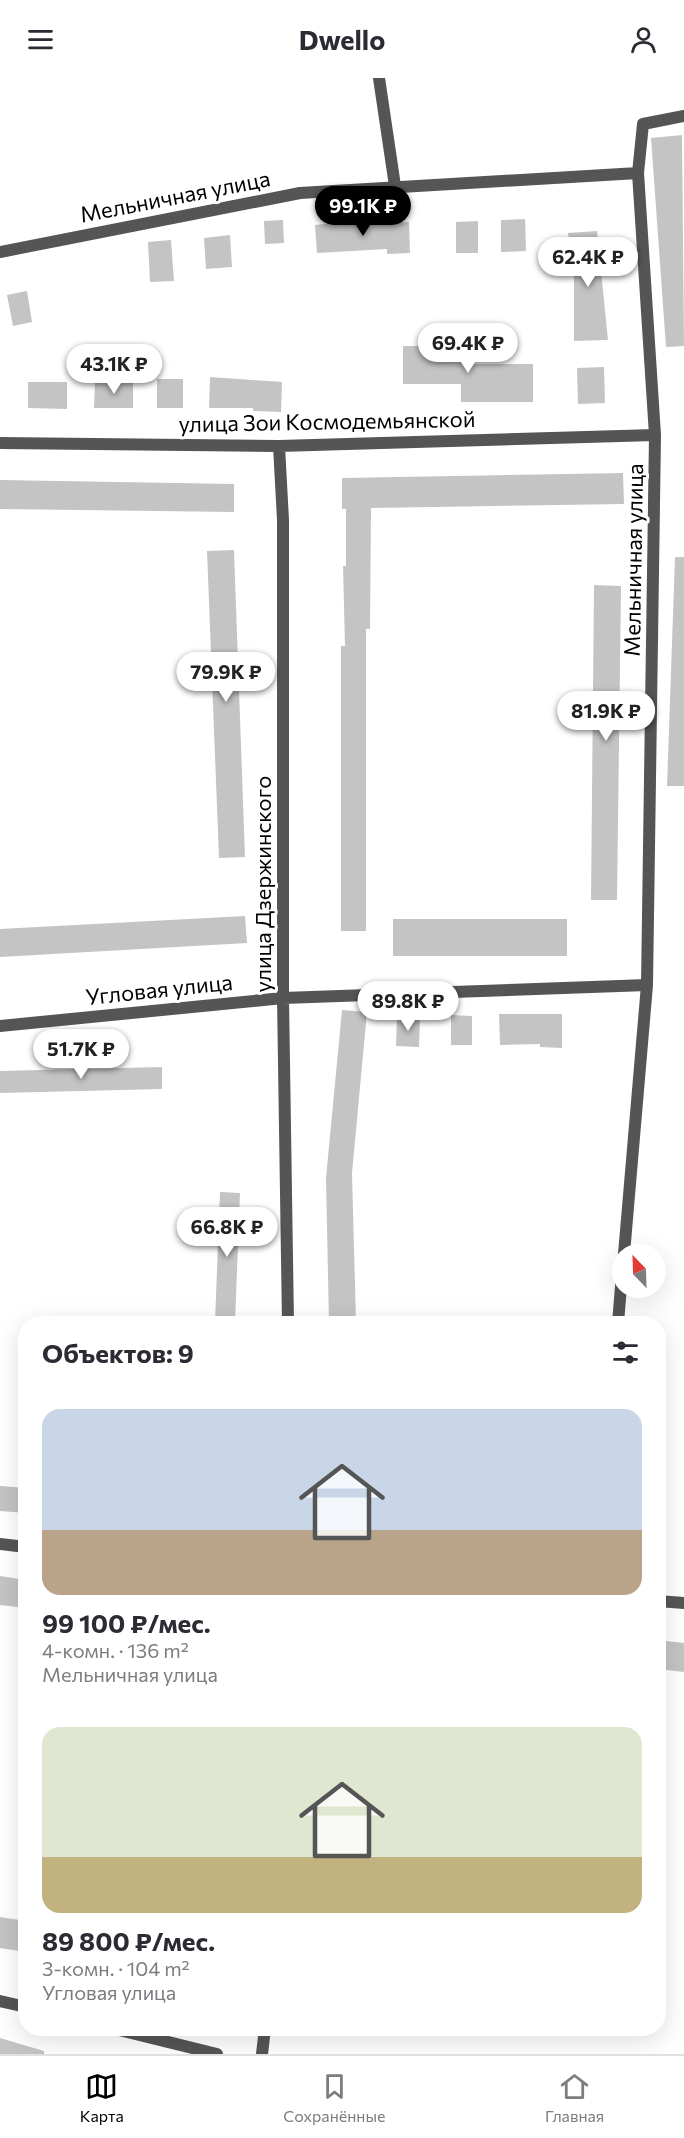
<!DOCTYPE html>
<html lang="ru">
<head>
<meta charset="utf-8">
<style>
	:root { --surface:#fff; --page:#f7f7f7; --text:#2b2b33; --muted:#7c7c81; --line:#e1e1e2; --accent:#000 }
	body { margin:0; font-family:Commissioner,sans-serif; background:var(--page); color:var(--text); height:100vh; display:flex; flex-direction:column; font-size:22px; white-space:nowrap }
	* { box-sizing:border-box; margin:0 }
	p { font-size:20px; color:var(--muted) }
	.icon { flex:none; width:33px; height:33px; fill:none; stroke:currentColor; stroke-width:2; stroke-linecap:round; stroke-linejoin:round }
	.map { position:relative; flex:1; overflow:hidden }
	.drawer { position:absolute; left:18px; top:1238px; width:648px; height:720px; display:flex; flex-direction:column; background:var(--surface); border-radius:24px; box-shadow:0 6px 24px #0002 }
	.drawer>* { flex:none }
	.needle { width:39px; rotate:337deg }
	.buttons { position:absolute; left:612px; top:1166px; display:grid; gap:12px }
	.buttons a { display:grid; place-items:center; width:54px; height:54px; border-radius:50%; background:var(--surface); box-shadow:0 6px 24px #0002; font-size:30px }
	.price { position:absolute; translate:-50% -51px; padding:0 14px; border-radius:21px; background:#fff; color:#222; font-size:20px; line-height:39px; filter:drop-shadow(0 2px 3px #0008) }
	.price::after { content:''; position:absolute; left:50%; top:36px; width:18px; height:14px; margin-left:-9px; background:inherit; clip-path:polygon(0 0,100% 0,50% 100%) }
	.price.active { background:var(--accent); color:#fff }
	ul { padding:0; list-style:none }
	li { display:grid; align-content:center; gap:12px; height:318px; padding:0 24px }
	li span { display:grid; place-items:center; height:186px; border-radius:18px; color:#555 }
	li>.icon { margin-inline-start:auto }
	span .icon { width:108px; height:108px; fill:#fffc; stroke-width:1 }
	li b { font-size:26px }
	h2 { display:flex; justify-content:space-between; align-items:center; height:72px; padding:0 24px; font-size:26px }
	header { display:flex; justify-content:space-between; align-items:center; height:78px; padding:0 24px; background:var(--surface); font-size:27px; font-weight:700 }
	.menu { display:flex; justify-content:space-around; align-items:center; height:84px; border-top:2px solid var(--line); background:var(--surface); font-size:16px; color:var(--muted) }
	.menu a { display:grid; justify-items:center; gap:3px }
	.menu .active { color:var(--accent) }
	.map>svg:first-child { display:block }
	.building { fill:#c4c4c4 }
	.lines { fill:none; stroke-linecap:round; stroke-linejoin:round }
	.minor { stroke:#555; stroke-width:12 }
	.labels { text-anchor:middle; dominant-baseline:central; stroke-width:6; stroke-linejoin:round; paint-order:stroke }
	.street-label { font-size:22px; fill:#000; stroke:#fff }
</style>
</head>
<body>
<header><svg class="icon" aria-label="menu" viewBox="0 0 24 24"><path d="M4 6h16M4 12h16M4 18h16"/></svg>Dwello<svg class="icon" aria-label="person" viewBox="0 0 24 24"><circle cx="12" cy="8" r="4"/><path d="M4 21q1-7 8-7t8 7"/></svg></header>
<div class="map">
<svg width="684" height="1976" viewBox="0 0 684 1976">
	<rect width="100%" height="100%" fill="#fff"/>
	<!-- building -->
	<path class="building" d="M682,57L684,268L666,269L651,60Z
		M525,141L526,173L501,174V142Z
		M283,142L284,165L265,166L264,143Z
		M365,142L366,146L409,144L410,175L387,176V171L317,175L315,147Z
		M478,143V175H456V144Z
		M597,153L608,262L574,263V199L568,155Z
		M230,157L232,189L206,191L204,160Z
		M171,162L174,203L150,204L148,164Z
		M27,213L32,244L13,248L7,217Z
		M403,268H469V286H533V324H461V306H403Z
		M604,289L605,325L578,326L577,290Z
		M210,299L282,304L281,334L253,333V330H209Z
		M157,301H183V330H157Z
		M28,304H67V331L28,330Z
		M95,304H133V330H94Z
		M623,395L624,426L371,430L370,551H366V853H341V568H345L343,488H346V431H342V400Z
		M0,402L234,406V434L0,431Z
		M234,472L245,779L219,780L207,473Z
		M675,479H684V708H667Z
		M594,507L621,508L617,822H591Z
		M245,838L247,865L0,879V851Z
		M393,841H567V878H393Z
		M342,932L367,934L352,1095L356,1245H329L326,1100Z
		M499,936H562V970L540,969V966L500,967Z
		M451,937L472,938V967H451Z
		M397,938L420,939L419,969L396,968Z
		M162,989V1011L0,1015V993Z
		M220,1114L240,1115L235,1245H215Z
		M0,1408L26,1410V1435L0,1433Z
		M0,1498L26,1502V1530L0,1527Z
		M658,1562L684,1565V1594L658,1591Z
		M0,1839L26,1843V1874L0,1870Z
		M0,1960L44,1973V1976H0Z"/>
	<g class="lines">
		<!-- minor -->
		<path class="minor" d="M379,0L395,108
			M0,174L300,115L638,95L643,46L684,38
			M0,365L279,368L655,357
			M279,368L283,442V920L288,1245
			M0,948L283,920L647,907
			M624,1176L647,907L655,357L638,95
			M618,1245L622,1196
			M0,1466L26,1469
			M658,1523L684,1525
			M0,1923L26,1929
			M111,1950L217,1976
			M262,1976L265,1950"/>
	</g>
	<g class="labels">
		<!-- street labels -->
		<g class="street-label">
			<text transform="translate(175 118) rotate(-11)">Мельничная улица</text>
			<text transform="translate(327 343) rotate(-1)">улица Зои Космодемьянской</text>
			<text transform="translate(633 482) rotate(-89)">Мельничная улица</text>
			<text transform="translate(262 806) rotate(-90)">улица Дзержинского</text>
			<text transform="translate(159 911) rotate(-6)">Угловая улица</text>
		</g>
	</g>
</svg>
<div class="buttons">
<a><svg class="needle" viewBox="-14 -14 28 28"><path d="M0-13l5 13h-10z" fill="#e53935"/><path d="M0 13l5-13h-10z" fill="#7c7c81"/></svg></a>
</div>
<b class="price active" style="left:363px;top:159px">99.1K ₽</b>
<b class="price" style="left:588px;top:210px">62.4K ₽</b>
<b class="price" style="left:468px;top:296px">69.4K ₽</b>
<b class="price" style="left:114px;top:317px">43.1K ₽</b>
<b class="price" style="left:226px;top:625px">79.9K ₽</b>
<b class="price" style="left:606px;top:664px">81.9K ₽</b>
<b class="price" style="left:408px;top:954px">89.8K ₽</b>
<b class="price" style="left:81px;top:1002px">51.7K ₽</b>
<b class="price" style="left:227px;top:1180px">66.8K ₽</b>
<section class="drawer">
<h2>Объектов: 9<svg class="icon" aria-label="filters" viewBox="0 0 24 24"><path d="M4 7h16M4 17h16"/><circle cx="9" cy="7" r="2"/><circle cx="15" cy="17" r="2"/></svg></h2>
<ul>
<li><span style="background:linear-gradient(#c9d6e8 65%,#b9a48a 0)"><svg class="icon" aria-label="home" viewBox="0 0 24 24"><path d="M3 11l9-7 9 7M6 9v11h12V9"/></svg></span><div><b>99 100 ₽/мес.</b><p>4-комн. · 136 m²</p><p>Мельничная улица</p></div></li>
<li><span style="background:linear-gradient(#dfe7d0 70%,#c2b280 0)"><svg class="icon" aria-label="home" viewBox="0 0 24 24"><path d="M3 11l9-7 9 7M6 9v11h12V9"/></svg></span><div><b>89 800 ₽/мес.</b><p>3-комн. · 104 m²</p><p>Угловая улица</p></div></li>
</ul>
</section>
</div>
<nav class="menu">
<a class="active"><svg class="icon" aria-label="map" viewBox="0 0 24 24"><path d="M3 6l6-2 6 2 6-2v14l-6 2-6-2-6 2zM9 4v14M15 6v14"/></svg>Карта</a>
<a><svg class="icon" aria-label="saved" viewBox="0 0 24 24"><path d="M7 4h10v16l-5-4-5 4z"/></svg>Сохранённые</a>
<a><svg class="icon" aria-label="home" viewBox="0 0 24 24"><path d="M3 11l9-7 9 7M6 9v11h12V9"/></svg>Главная</a>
</nav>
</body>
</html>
